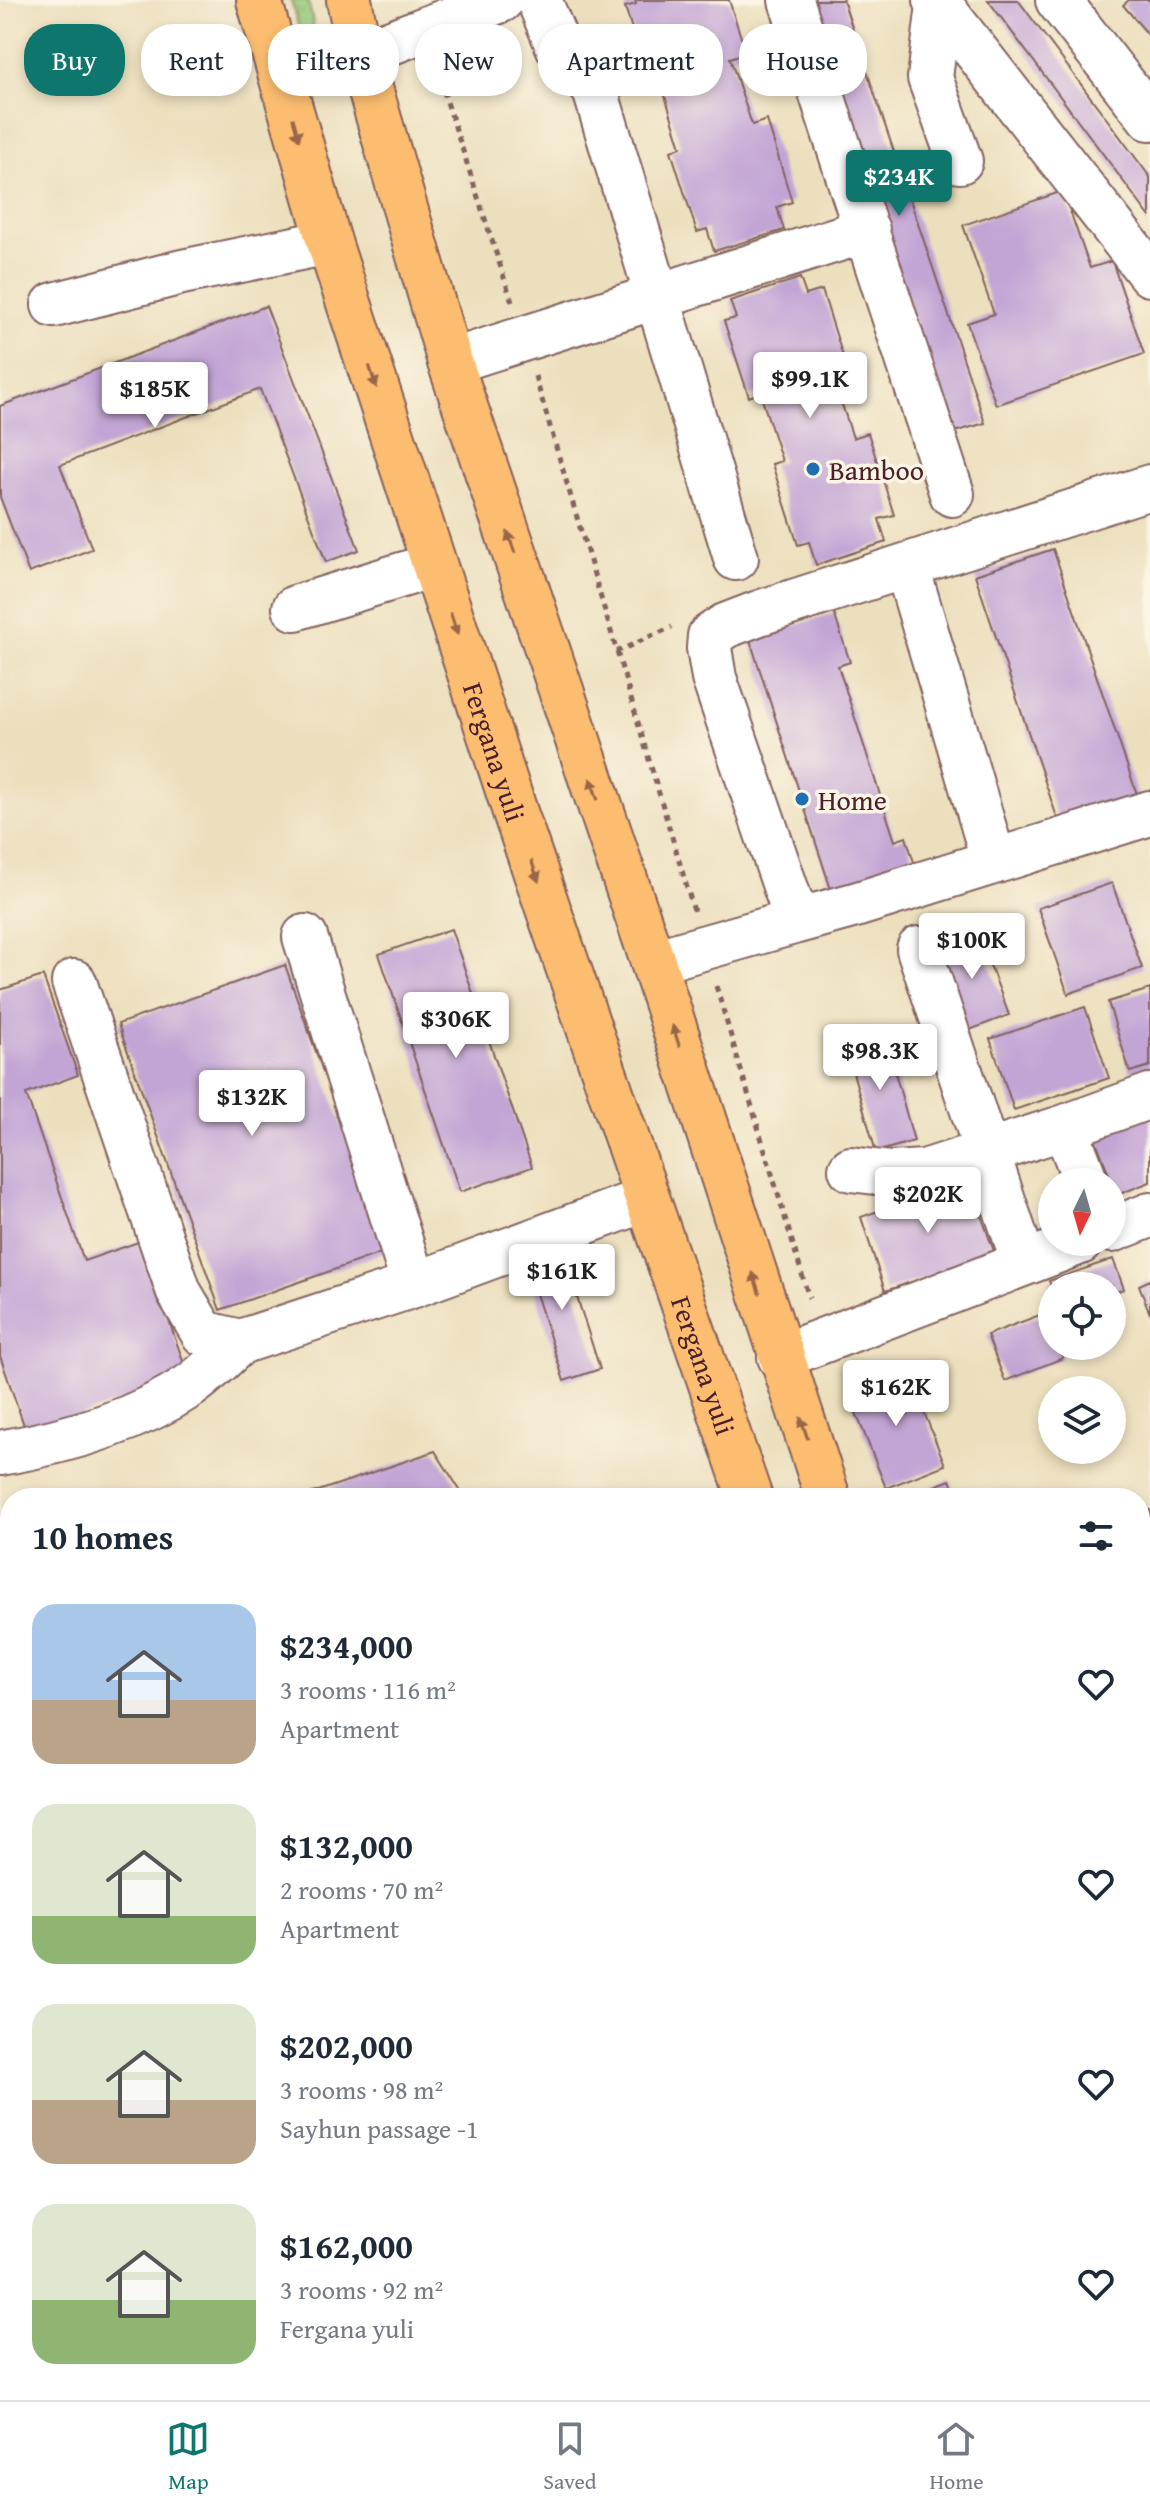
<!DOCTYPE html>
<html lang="en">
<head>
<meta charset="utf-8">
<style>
	:root { --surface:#fff; --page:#f6f6f7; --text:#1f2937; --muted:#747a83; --line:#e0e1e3; --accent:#0f766e }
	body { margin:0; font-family:"Gentium Book Plus",serif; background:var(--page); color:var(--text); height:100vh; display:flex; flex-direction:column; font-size:30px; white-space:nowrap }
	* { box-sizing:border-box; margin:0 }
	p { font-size:26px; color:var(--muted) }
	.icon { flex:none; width:44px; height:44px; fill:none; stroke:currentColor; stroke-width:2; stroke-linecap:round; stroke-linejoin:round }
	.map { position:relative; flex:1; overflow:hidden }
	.sheet { position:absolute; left:0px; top:1488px; width:1150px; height:912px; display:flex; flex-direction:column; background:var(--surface); border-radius:32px 32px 0 0; box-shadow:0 4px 12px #0003 }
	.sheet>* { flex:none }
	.guide { position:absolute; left:24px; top:24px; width:1102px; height:72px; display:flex; gap:16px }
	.needle { width:52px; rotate:185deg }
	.tools { position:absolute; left:1038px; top:1168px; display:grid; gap:16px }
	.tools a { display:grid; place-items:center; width:88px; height:88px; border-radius:50%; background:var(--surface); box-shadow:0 4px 12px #0003; font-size:40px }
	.price { position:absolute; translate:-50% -68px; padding:0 18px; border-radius:8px; background:#fff; color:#222; font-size:26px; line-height:52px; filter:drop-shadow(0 2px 4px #0008) }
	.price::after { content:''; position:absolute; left:50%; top:48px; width:24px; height:18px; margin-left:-12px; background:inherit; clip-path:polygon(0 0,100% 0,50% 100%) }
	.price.on { background:var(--accent); color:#fff }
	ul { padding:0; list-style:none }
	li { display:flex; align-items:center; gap:24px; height:200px; padding:0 32px }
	li span { display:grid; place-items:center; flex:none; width:224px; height:160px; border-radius:24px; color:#555 }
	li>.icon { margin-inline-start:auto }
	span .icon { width:96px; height:96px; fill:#fffc; stroke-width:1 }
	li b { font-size:34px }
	h2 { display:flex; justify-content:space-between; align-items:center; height:96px; padding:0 32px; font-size:34px }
	.chip { padding:0 28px; border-radius:32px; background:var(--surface); box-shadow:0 4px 12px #0003; font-size:28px; line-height:72px }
	.chip.on { background:var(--accent); color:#fff }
	.dock { display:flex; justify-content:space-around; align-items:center; height:112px; border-top:2px solid var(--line); background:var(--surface); font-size:22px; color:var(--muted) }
	.dock a { display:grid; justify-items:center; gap:4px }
	.dock .on { color:var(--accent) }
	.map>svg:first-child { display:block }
	.built { fill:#ddd5f6 }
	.grass { fill:url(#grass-tufts); stroke:#727452; stroke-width:2 }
	.building { fill:#c2a4d5 }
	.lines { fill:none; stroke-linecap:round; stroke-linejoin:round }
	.minor-casing { stroke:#83625e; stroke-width:48 }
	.major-casing { stroke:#83625e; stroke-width:48 }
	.path { stroke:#83625e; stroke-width:5; stroke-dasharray:6 6; stroke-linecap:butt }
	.minor { stroke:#fff; stroke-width:44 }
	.major { stroke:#fcbd6f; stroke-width:44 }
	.oneway { fill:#9a664a }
	.poi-dot { fill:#1f6fb2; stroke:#fcf5e5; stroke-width:3 }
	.labels { text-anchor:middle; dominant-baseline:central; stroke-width:7; stroke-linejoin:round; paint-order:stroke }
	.poi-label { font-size:28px; fill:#4a1f2b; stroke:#fcf5e5; text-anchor:start }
	.street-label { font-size:28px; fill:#4a1f2b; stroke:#fcf5e5 }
</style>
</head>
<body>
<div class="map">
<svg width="1150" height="2400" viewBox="0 0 1150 2400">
	<defs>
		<pattern id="grass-tufts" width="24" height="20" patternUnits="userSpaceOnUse" patternTransform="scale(2)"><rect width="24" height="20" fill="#99ca79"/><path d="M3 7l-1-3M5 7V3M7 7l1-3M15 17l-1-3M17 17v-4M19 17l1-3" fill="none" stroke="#85ad69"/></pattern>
	</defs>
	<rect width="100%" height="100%" fill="#fcf5e5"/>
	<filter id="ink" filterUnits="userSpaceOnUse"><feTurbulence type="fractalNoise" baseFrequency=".0125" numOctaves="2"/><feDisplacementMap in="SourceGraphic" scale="16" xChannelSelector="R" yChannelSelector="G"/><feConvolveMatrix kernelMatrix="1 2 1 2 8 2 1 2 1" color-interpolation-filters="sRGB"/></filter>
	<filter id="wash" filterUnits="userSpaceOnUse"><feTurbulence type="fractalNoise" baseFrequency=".006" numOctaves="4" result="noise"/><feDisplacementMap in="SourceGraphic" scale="32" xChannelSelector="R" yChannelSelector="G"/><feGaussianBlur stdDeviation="1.8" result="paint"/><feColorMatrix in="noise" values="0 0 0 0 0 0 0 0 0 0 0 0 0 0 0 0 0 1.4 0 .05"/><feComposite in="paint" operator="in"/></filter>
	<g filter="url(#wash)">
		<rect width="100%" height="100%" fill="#ecdfbd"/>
		<!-- built -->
		<path class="built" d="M10,1764V2390H151V2400H0V1766Z"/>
		<!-- grass -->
		<path class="grass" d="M291,0H308L319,51L306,53Z"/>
		<g id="blocks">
			<!-- building -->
			<path class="building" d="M635,0H729L746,53L730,58L752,125L767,120L792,202L777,207L784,230L714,251L707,229L697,232L671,151L681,147L660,80L649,83L625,7L636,4Z
				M810,0H843L985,423L951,433Z
				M988,0H1018L1150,177V217Z
				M1129,0H1150V37L1123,5Z
				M1063,191L1090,268L1112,261L1144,354L996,405L967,323L994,314L963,225Z
				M800,278L806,295L822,290L846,366L831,371L853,438L868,433L894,515L879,519L886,542L816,565L809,542L798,545L772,464L782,461L760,393L749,397L724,321L736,318L730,301Z
				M266,306L359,550L326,562L260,389L60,465L92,549L29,573L0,497V406Z
				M1053,549L1141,806L1062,832L975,575Z
				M834,613L850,662L838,666L895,841L906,837L920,881L837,908L750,640Z
				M1112,883L1142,968L1068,994L1038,908Z
				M451,929L532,1167L460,1192L379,954Z
				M977,931L1009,1015L967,1031L935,946Z
				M285,965L387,1251L220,1310L118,1024Z
				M43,976L78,1075L26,1094L84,1261L141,1241L189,1378L27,1434L0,1356V990Z
				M1150,989V1066L1130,1072L1108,1002Z
				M1085,1007L1109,1078L1014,1110L990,1039Z
				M884,1033L914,1141L876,1152L845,1045Z
				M1150,1114V1182L1117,1195L1094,1136Z
				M968,1179L995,1254L885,1291L861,1217Z
				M560,1244L600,1369L564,1381L524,1256Z
				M1113,1259L1124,1289L1112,1293V1286H1051L1049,1281Z
				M1150,1280V1314L1139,1285Z
				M1045,1313L1052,1331V1346H1058L1063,1358L1005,1381L987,1335Z
				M906,1367L945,1465L886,1488L847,1390Z
				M435,1451L465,1498H298Z
				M950,1480L957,1498H903Z
				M1150,1510V1579L1140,1583V1514Z
				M1140,1708L1150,1732V1759L1140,1763Z
				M1149,2009L1150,2063L1140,2066V2012Z
				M1150,2092V2168L1140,2171V2095Z
				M8,2239L10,2248V2328L0,2330V2241Z
				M172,2390H382V2400H172Z"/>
		</g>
	</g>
	<g filter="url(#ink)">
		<use href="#blocks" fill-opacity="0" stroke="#83625e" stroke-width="2"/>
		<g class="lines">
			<!-- minor casing -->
			<g class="minor-casing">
				<path id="minor" d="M539,0L558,46L595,90L736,558
					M791,0L952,494
					M936,0L1150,274
					M1058,0L1150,118
					M939,5L930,78L960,161
					M360,54L501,0
					M54,305L182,272L329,242
					M450,362L867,230
					M907,567L994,862
					M295,608L434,565
					M797,921L855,905L1150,813
					M305,937L414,1285
					M919,949L1024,1263
					M653,962L797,921L714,678L709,648L710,636L725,626L759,613L1150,487
					M74,982L179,1292L203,1333L240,1342L414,1285L647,1199
					M1065,1127L1086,1182
					M851,1169L891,1174L924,1172L1065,1127L1150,1096
					M1112,1230L1150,1215
					M780,1357L1080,1242
					M0,1453C63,1442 133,1423 188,1387C206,1375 223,1357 240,1342
					M1140,1832L1150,1828
					M0,1987L10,1985
					M0,2096L10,2125
					M0,2379L10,2377
					M112,2390L113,2400"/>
			</g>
			<!-- major casing -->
			<g class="major-casing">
				<g id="major">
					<path id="s1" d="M259,0L329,242L516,815L750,1498"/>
					<path d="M349,0L360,54L450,362L653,962L828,1498"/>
					<path d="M1140,2354L1150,2380"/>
					<path d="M1069,2390L1073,2400"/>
				</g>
			</g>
			<!-- path -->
			<path class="path" d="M436,68L512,302
				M535,376L694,911
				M616,652L672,627
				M716,986L809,1298
				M1140,2200L1150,2209"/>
			<!-- minor -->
			<use href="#minor" class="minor"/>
			<!-- major -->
			<use href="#major" class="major"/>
		</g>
		<!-- one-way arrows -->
		<defs><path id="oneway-solid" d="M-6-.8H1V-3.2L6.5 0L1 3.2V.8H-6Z" transform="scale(2)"/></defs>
		<g class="oneway">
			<use href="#oneway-solid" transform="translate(296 129) rotate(74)"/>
			<use href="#oneway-solid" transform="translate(373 377) rotate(72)"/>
			<use href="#oneway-solid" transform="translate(511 542) rotate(-109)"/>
			<use href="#oneway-solid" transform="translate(454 624) rotate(72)"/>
			<use href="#oneway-solid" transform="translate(594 789) rotate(-109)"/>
			<use href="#oneway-solid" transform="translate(535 871) rotate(71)"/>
			<use href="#oneway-solid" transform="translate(676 1036) rotate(-108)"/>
			<use href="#oneway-solid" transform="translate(756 1283) rotate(-108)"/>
			<use href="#oneway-solid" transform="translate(804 1428) rotate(-109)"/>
		</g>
	</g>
	<!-- markers -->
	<g class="poi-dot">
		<circle cx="813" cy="469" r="8"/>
		<circle cx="802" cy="799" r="8"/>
	</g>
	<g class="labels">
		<!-- poi labels -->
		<g class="poi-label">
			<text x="829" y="469">Bamboo</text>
			<text x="818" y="799">Home</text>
		</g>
		<!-- street labels -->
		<g class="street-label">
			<text stroke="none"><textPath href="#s1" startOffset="788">Fergana yuli</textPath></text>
			<text stroke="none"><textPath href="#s1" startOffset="1436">Fergana yuli</textPath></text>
		</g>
	</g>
</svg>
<div class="tools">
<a><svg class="needle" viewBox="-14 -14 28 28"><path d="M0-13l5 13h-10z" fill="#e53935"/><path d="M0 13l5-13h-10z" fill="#747a83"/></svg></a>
<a><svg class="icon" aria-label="locate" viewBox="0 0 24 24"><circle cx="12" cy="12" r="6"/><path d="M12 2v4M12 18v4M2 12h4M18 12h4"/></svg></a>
<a><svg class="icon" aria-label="layers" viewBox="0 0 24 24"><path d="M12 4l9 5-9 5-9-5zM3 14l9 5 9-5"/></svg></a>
</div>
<b class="price on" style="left:899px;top:218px">$234K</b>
<b class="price" style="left:810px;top:420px">$99.1K</b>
<b class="price" style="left:155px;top:430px">$185K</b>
<b class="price" style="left:972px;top:981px">$100K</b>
<b class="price" style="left:456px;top:1060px">$306K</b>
<b class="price" style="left:880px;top:1092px">$98.3K</b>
<b class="price" style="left:252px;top:1138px">$132K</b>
<b class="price" style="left:928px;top:1235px">$202K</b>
<b class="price" style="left:562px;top:1312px">$161K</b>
<b class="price" style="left:896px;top:1428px">$162K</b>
<div class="guide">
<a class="chip on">Buy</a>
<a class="chip">Rent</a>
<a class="chip">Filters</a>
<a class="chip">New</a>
<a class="chip">Apartment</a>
<a class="chip">House</a>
</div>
<section class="sheet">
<h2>10 homes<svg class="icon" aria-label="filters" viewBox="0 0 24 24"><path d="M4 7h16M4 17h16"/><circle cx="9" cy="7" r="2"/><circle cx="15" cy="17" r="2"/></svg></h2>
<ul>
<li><span style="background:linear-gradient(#a9c7e8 60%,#b9a48a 0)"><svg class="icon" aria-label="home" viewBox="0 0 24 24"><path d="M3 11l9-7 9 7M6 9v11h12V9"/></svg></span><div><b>$234,000</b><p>3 rooms · 116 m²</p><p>Apartment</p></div><svg class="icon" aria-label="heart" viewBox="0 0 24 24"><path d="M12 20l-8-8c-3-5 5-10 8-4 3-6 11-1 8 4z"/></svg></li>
<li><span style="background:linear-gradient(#dfe7d0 70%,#8fb573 0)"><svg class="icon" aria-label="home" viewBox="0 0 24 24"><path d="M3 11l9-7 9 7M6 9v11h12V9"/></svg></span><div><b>$132,000</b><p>2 rooms · 70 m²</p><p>Apartment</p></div><svg class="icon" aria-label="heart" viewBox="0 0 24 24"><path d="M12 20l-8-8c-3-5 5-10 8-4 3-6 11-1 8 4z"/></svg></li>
<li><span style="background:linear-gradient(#dfe7d0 60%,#b9a48a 0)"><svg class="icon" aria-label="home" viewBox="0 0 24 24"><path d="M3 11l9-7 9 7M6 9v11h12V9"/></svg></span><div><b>$202,000</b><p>3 rooms · 98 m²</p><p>Sayhun passage -1</p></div><svg class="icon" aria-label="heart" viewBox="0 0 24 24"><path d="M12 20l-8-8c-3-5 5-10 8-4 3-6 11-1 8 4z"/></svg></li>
<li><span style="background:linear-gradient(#dfe7d0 60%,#8fb573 0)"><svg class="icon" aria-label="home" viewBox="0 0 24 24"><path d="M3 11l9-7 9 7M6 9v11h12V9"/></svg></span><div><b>$162,000</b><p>3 rooms · 92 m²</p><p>Fergana yuli</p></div><svg class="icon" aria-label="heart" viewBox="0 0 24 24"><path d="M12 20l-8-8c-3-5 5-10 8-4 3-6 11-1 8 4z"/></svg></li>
</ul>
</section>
</div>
<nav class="dock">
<a class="on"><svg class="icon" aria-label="map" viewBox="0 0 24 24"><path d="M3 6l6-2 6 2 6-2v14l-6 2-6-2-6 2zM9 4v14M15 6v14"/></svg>Map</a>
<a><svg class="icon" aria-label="saved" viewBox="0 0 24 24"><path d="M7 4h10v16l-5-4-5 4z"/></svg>Saved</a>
<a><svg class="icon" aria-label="home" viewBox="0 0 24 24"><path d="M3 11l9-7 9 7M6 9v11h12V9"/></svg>Home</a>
</nav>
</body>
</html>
